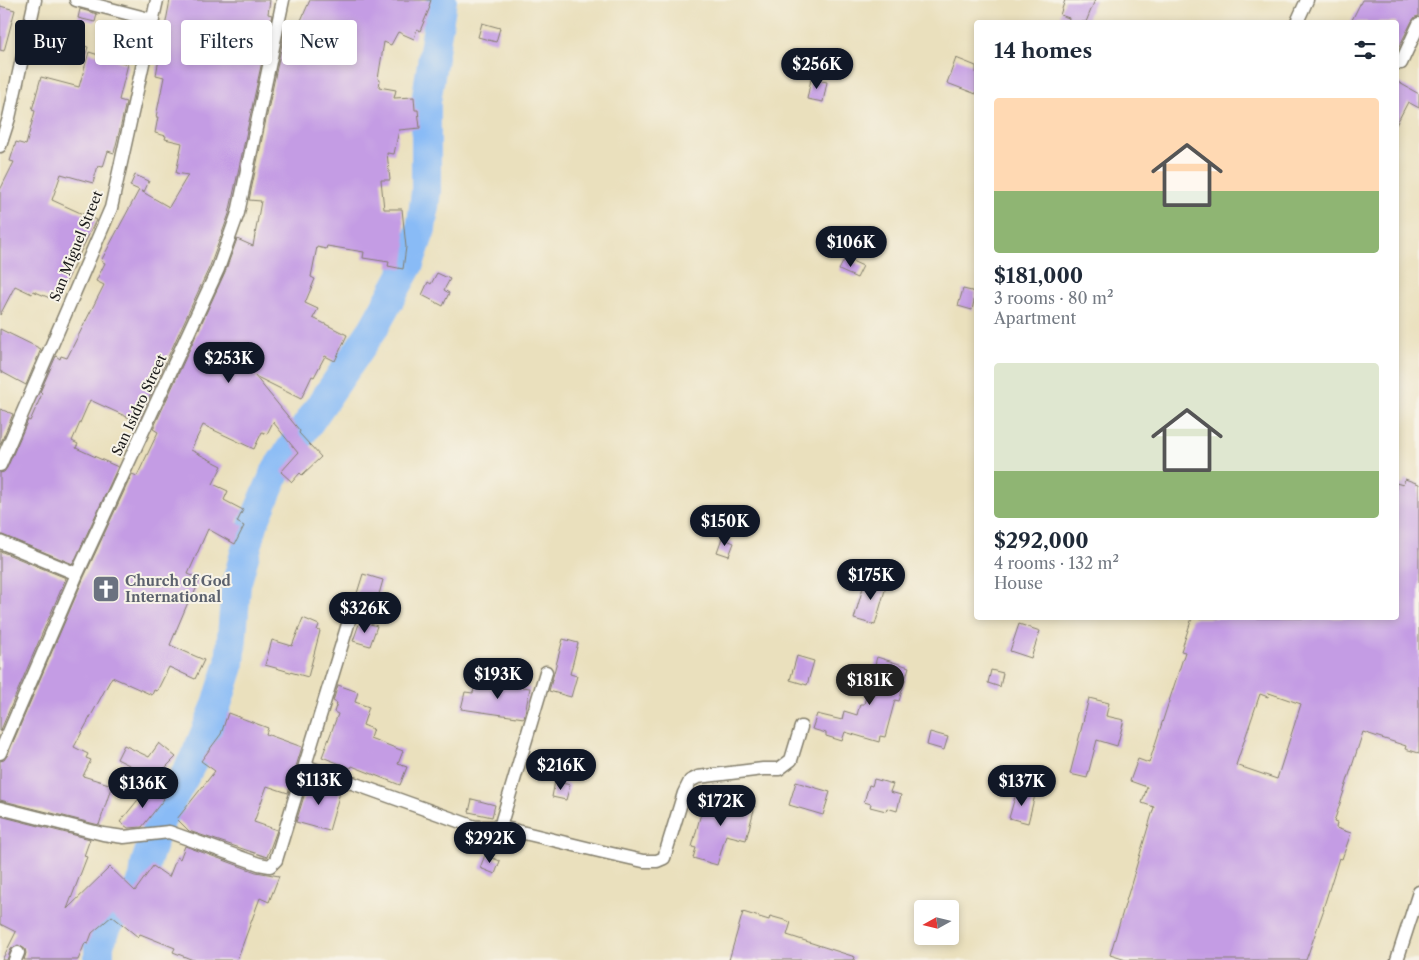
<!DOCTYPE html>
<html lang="en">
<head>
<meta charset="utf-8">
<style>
	:root { --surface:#fff; --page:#f2f2f3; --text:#1f2937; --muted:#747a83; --accent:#111827 }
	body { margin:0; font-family:"Libre Caslon Text",serif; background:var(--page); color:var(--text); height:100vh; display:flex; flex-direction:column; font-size:19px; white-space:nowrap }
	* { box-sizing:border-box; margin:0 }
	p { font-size:16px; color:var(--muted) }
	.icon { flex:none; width:28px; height:28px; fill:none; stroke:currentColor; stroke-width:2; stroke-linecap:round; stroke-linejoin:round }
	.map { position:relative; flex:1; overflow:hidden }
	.panel { position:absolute; left:974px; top:20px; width:425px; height:600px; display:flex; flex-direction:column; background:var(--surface); border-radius:5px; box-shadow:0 2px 8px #0003 }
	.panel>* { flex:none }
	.hud { position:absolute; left:15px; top:20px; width:475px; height:45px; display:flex; gap:10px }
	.needle { width:32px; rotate:262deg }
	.buttons { position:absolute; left:914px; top:900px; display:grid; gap:10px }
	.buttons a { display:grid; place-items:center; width:45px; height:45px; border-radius:5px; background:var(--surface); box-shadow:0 2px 8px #0003; font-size:25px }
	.price { position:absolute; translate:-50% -42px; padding:0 11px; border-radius:18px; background:var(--accent); color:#fff; font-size:16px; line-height:32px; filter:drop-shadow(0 1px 2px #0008) }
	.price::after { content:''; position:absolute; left:50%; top:30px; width:15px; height:11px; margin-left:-8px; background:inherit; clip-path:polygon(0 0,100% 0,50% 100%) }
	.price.active { background:#222; color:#fff }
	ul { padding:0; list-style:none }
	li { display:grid; align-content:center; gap:10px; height:265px; padding:0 20px }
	li span { display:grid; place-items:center; height:155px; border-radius:5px; color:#555 }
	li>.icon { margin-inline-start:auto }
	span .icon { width:90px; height:90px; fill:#fffc; stroke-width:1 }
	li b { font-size:21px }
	h2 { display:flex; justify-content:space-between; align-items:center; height:60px; padding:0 20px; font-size:21px }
	.pill { padding:0 18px; border-radius:5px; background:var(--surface); box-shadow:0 2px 8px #0003; font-size:18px; line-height:45px }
	.pill.active { background:var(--accent); color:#fff }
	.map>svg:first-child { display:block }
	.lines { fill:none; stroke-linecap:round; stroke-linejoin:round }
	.river { stroke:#89bbf6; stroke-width:30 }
	.building { fill:#c49ce4; fill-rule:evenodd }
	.minor-casing { stroke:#837e6c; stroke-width:15 }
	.minor { stroke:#fff; stroke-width:12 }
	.labels { text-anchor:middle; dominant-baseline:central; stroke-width:4; stroke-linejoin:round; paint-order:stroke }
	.street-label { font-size:14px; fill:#1c1c1c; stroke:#f7f3e8 }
	.worship-label { font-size:14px; font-weight:bold; fill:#5b616d; stroke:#f7f3e8; text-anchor:start }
</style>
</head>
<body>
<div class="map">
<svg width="1419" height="960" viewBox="0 0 1419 960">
	<rect width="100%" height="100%" fill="#f7f3e8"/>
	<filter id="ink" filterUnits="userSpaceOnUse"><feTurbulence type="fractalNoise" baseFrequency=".02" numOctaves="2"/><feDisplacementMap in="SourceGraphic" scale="10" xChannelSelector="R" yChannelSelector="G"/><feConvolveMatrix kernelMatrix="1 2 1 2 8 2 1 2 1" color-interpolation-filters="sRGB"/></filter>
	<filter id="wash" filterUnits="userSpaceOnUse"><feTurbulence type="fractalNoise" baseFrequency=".0096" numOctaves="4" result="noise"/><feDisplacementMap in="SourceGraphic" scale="20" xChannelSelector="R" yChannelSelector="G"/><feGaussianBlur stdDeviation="1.12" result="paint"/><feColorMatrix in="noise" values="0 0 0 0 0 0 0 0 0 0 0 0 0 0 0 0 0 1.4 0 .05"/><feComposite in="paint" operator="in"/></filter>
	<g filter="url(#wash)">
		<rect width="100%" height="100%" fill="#eae0bd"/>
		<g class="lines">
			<!-- river -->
			<path class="river" d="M99,960V944L109,922L138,892L144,878L146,862L159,823L196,755L216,707L230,663L236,585L254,522L277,469L373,329L409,264L421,229L426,192V102L442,0"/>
		</g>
		<g id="blocks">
			<!-- building -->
			<path class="building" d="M170,0H270L268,14L272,15L229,214L210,266L138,422L90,400L72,441L78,444L76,448L118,467L73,564L0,534V473L4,472L7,468L28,420L30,421L42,394L40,392L56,356L60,359L61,356L67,358L104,285L96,281L105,263L101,261L139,190L130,186L135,175L149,181L144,192L141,191L169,207L188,175L176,173L182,143L165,139L166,136L155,133L158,117H156L164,77L156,75Z
				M310,0H431L429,6L430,7L420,31L417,29L414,39L398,32L391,45L384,42L378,79L380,80L379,87L396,90L394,98L414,97L415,110H418L420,128L399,130L394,154L387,153L390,180H381L384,209H402L406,247L403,269L388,266L389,262L363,258L364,252L327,246L326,249L317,247L311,277L315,279L305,303L318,309L313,318L347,335L335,361L325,356L314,377L312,376L301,399L255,376L300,431L299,433L321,457L302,475L300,473L292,482L281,472L298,453L273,422L267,434L262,432L254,449L203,425L191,450L222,466L213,484L228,491L224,500L243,510L237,522L244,526L235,544L208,529L188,574L200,579L191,601L189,600L170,645L204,660L195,679L169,667L157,691L154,690L152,695L112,677L74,747L88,754L86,758L91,760L83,776L112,785L99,825L0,800V761L4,760L7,756L84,577L132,474L137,476L158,432L153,429L225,272L237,239L253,246L261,201L249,200L286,25L298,27Z
				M1065,0H1095L1086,22H1068L1069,18L1060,15Z
				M1362,0H1419V16L1415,17L1412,21L1398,49L1396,48V22H1351Z
				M0,6L15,10L4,51L0,50Z
				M80,9L97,14L95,22L78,18Z
				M482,23L500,28L496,42L478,37Z
				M53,37L88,47L84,60L49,51Z
				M89,52L128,64L119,100L126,102L121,125L114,153L108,151L103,167L98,166L93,183L61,174L52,200L96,220L57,301L33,291L32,294L15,286L0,315V190L14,162L10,161L16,142L26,145L35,111L32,110L41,77L79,87Z
				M956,58L976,66V94L947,83Z
				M811,79L827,82L823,102L807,99Z
				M1396,81L1419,94V108L1408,102L1396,125Z
				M845,258L863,266L857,278L839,270Z
				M437,273L450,279L444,290L449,293L443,306L422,295L428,282L431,284Z
				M963,289L976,292L972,310L958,306Z
				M0,329L41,349L26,385L0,371Z
				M0,409L13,414L0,445Z
				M1405,479L1419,484V753L1405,749L1406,746L1363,732L1334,822L1337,823L1336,828L1351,833L1342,859L1339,858L1323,909H1324L1306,960H1126L1110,955L1154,807L1142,803L1147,787L1130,781L1138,759L1149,763L1185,652L1181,651L1192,618H1396V483L1403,485ZM1269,693L1301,704L1277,779L1236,765L1260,694L1268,697Z
				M722,538L734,543L729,556L717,552Z
				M0,551L66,578L0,732Z
				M363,574L383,580L371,623L358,619L360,609L354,603Z
				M866,577L887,583L875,625L854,619Z
				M303,618L319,625L317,630L320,631L308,677L265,665L272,640L292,646Z
				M360,621L377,626L370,646L353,641Z
				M1019,624L1040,631L1031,658L1010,651Z
				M563,639L578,643L570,674L577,676L571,697L549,691Z
				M797,656L814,661L807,685L790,680Z
				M877,657L909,667L899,701L895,700L885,737L880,736L879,742L845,732L842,741L826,736V733L812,729L817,714L842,720L844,711L857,715L860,704H864Z
				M991,670L1003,673L1000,687L988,683Z
				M498,684L530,688L524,718L461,709L465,692L473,693L475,685L497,689Z
				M338,685L358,692L355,702L369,707L363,725L373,729L370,738L403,751L398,764L407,767L400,785L352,766L351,768L322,757L338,714L334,712L337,703L333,701Z
				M1089,698L1109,703L1106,716L1124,720L1117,746L1097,740L1087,778L1070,774Z
				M228,713L268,728L266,734L302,747L288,793L267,786L254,822L277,830L267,857L189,831L177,819L215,771L201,761L221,734Z
				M930,732L948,737L944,750L927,745Z
				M159,743L176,757L148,785L135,775L139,770L117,759L124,745L149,757Z
				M874,779L893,784L890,792L901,795L897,811L887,808L886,811L870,807L871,804L864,802L869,785L872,786Z
				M309,780L341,789L329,831L296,822Z
				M555,781L570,785L566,800L552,797Z
				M796,782L830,792L823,815L789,805Z
				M150,785L164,799L142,827L128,828L120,822Z
				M1017,790L1035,795L1028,823L1009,818Z
				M712,794L755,806L746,840L726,835L717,865L693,858L696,848L692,847L704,802L710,804Z
				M472,799L495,805L492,817L469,812Z
				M0,816L90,839L84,856L87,857L67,909L110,867L135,891L153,866L169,877L177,857L180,859L185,846L256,872L279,876L269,902L260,898L237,960H193L173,952L175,948L140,934L138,937L112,916L92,933L88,944L85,943L78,960H24L26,953L25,949L18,945L11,949L7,960H2L16,932L0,924Z
				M485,855L500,861L495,874L480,868Z
				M743,912L769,920L770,916L791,922L787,935L855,957L854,960H729Z"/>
		</g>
	</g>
	<g filter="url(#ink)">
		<use href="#blocks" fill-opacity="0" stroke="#837e6c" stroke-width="1"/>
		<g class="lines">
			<!-- minor casing -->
			<g class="minor-casing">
				<path id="minor" d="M76,0L153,20
					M1297,22L1307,0
					M1401,63L1419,24
					M0,146L9,118L35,0
					M0,465L111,208L157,0
					M0,542L77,574
					M0,753L77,574L218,269L238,213L283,0
					M305,766L475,827H500L546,672
					M0,808L103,834L124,837L169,832L259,864L270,866L276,860L352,611
					M500,827L599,851L643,861H657L664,858L684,793L690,781L698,777L763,769H779L791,760L801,727
					M15,960L18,953
					M1397,960L1419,892"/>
			</g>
			<!-- minor -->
			<use href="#minor" class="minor"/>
		</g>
	</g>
	<!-- icons -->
	<defs>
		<g id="church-square" transform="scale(1.4375)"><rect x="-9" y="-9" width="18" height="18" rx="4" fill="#6b7280" stroke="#f7f3e8"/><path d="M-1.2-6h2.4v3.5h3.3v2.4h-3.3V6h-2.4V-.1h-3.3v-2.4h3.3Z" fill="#fff"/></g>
	</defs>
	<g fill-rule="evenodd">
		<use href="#church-square" x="106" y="589"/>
	</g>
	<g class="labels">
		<!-- street labels -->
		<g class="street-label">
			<text transform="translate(76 246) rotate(-68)">San Miguel Street</text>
			<text transform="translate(139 405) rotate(-65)">San Isidro Street</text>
		</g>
		<!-- worship labels -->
		<g class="worship-label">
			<text x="125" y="581">Church of God<tspan x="125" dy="16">International</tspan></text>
		</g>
	</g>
</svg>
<div class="buttons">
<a><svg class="needle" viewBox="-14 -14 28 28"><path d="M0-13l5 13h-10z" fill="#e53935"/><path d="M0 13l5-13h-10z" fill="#747a83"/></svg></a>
</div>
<b class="price" style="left:817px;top:90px">$256K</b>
<b class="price" style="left:851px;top:268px">$106K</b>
<b class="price" style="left:229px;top:384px">$253K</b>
<b class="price" style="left:725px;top:547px">$150K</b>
<b class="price" style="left:871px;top:601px">$175K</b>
<b class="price" style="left:365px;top:634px">$326K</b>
<b class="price" style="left:498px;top:700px">$193K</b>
<b class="price active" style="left:870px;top:706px">$181K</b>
<b class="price" style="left:561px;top:791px">$216K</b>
<b class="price" style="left:319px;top:806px">$113K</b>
<b class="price" style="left:1022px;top:807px">$137K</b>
<b class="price" style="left:143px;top:809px">$136K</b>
<b class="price" style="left:721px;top:827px">$172K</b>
<b class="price" style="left:490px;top:864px">$292K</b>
<div class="hud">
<a class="pill active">Buy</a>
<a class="pill">Rent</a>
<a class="pill">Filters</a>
<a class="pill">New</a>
</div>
<section class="panel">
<h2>14 homes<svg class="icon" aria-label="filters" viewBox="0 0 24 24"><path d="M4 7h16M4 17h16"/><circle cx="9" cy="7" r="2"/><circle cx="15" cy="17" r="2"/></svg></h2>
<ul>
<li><span style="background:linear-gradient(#ffd9b3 60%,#8fb573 0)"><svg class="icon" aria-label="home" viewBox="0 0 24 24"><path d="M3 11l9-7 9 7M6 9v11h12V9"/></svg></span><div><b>$181,000</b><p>3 rooms · 80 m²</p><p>Apartment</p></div></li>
<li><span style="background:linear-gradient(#dfe7d0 70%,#8fb573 0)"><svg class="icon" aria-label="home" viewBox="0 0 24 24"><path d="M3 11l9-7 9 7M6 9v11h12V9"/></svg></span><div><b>$292,000</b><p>4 rooms · 132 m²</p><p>House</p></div></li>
</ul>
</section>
</div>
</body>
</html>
